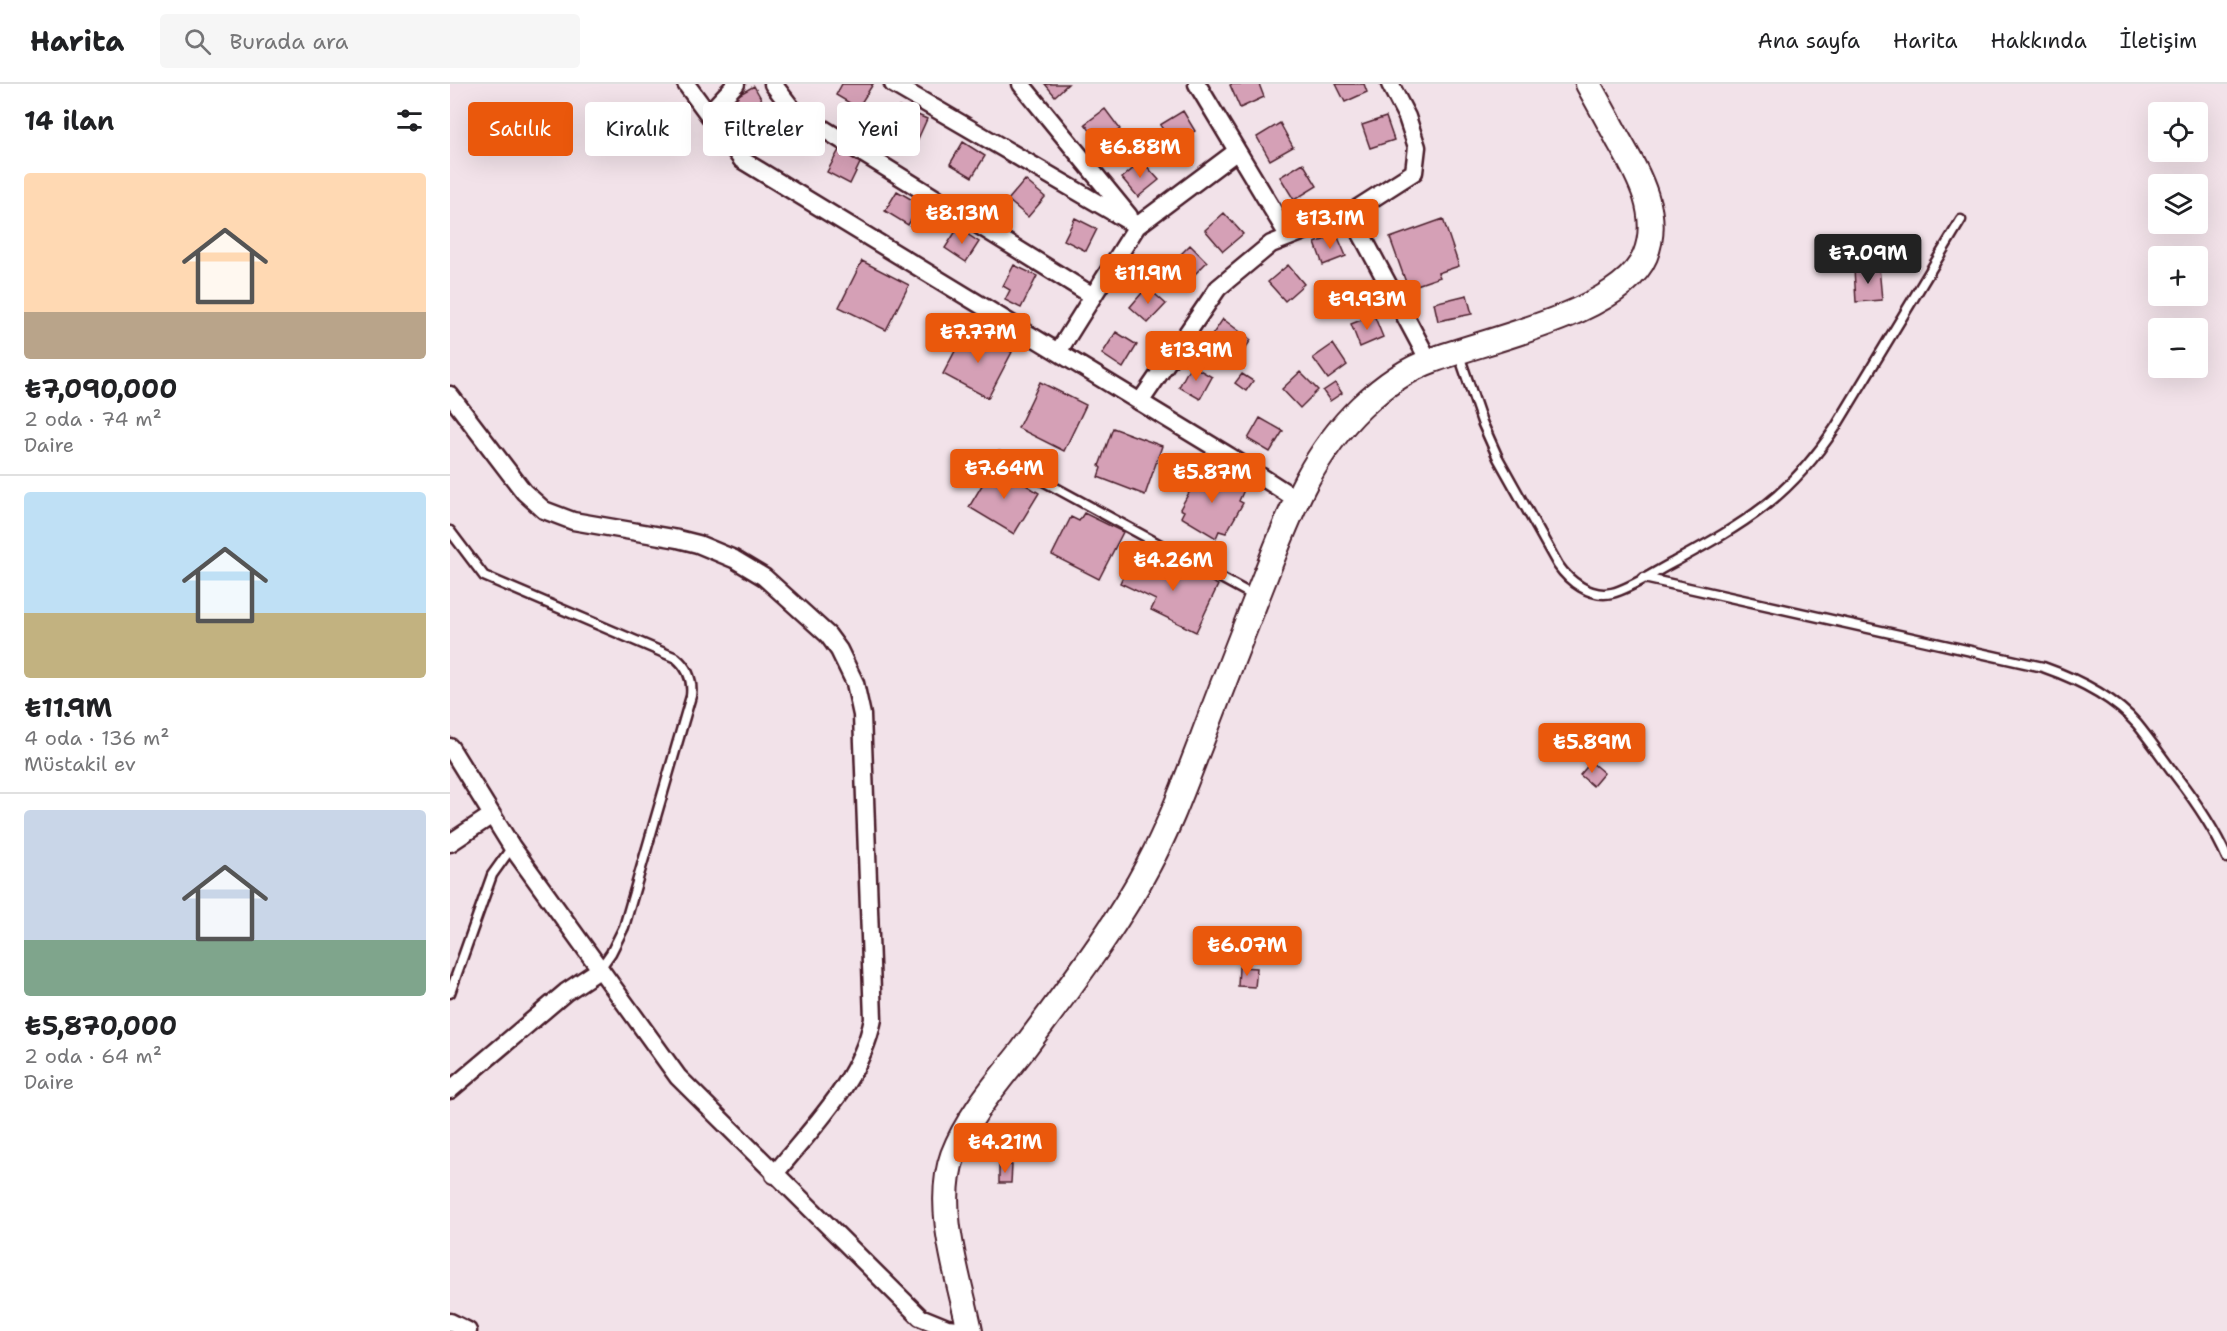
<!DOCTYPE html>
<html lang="tr">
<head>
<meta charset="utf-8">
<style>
	:root { --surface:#fff; --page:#f6f6f6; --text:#202124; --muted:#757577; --line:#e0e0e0; --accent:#ea580c }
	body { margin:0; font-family:"Shantell Sans",sans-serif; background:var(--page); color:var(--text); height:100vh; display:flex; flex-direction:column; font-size:22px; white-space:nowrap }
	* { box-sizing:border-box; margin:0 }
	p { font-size:20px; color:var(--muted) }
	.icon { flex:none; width:33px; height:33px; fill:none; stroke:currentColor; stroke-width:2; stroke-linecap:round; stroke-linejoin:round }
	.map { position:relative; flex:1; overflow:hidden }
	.drawer { display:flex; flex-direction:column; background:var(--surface); width:450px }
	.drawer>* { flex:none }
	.top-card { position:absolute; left:18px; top:18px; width:570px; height:54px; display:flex; gap:12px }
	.buttons { position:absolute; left:1698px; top:18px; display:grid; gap:12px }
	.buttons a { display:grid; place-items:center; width:60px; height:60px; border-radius:6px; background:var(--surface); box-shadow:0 6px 24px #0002; font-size:30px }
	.price { position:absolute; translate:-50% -51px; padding:0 14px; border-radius:6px; background:var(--accent); color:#fff; font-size:20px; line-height:39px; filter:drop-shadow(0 2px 3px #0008) }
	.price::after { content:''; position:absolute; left:50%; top:36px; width:18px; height:14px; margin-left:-9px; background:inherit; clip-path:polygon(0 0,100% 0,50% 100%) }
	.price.current { background:#222; color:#fff }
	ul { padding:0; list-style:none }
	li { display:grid; align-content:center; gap:12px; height:318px; padding:0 24px }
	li+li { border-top:2px solid var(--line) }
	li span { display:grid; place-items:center; height:186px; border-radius:6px; color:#555 }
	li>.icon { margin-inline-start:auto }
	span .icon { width:108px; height:108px; fill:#fffc; stroke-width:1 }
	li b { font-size:26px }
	h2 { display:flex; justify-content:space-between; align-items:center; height:72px; padding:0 24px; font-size:26px }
	.tag { padding:0 21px; border-radius:6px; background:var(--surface); box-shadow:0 6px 24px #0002; font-size:21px; line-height:54px }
	.tag.current { background:var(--accent); color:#fff }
	header { display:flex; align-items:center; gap:36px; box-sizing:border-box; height:84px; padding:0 30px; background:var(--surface); border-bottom:2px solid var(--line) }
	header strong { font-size:28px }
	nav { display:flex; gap:33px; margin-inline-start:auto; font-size:21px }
	.search { width:420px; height:54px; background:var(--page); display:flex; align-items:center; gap:15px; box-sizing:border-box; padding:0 21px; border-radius:6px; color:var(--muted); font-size:22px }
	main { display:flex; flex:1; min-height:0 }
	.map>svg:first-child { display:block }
	.building { fill:#d5a0b6; stroke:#4a1f2b; stroke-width:1.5 }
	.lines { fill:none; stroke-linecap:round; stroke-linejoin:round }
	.lane-casing { stroke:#4a1f2b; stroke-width:13 }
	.street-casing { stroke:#4a1f2b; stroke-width:21 }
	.secondary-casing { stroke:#4a1f2b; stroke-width:28 }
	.lane { stroke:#fff; stroke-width:8 }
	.street { stroke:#fff; stroke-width:16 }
	.secondary { stroke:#fff; stroke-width:24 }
</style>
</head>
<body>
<header>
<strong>Harita</strong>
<div class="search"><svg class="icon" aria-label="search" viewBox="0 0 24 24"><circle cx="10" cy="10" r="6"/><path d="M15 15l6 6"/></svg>Burada ara</div>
<nav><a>Ana sayfa</a><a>Harita</a><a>Hakkında</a><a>İletişim</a></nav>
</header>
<main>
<section class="drawer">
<h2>14 ilan<svg class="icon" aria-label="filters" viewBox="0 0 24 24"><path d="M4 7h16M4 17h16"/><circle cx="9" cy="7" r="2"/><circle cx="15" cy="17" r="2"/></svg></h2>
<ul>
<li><span style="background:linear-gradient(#ffd9b3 75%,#b9a48a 0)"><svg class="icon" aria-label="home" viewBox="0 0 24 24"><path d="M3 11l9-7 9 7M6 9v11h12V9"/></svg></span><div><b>₺7,090,000</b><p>2 oda · 74 m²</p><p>Daire</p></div></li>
<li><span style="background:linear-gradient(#bfe0f5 65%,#c2b280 0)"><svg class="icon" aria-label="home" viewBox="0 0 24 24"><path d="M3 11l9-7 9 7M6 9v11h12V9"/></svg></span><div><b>₺11.9M</b><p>4 oda · 136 m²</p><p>Müstakil ev</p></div></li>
<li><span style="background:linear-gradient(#c9d6e8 70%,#7fa58c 0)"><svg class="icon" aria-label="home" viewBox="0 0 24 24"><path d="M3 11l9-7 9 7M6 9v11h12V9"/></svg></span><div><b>₺5,870,000</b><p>2 oda · 64 m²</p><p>Daire</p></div></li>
</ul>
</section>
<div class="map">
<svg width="1777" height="1247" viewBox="0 0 1777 1247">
	<rect width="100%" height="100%" fill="#f2e2e9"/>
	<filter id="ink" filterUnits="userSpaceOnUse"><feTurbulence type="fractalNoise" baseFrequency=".0167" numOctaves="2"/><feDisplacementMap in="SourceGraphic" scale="12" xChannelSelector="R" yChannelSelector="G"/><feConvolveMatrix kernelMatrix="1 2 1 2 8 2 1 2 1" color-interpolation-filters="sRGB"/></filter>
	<g filter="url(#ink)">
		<!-- building -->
		<path class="building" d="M392,0H423L408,24L386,11Z
			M595,0H618L605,12Z
			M782,0H809L814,13L790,24L780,1Z
			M886,0H914L917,8L895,18Z
			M304,2L317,25L296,37L283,14Z
			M449,23L477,35L467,57L439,45Z
			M655,25L670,45L650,60L635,40Z
			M733,27L745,47L723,61L710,41Z
			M936,33L944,56L920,64L912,41Z
			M331,34L353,48L341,68L319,54Z
			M830,39L843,63L820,76L807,53Z
			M513,58L535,72L522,93L500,80Z
			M389,66L411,77L400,100L377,88Z
			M692,77L709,96L688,113L672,94Z
			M853,79L867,102L844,116L830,93Z
			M575,96L595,113L578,133L558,116Z
			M447,107L473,122L468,131L465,129L458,141L435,127Z
			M774,129L793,150L773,167L755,146Z
			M625,134L647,145L636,167L614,156Z
			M993,135L1009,182L988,189L990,193L958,204L940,154Z
			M508,144L529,158L516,178L495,164Z
			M887,151L896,172L873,181L865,159Z
			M740,161L757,178L738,197L721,180Z
			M412,177L459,201L436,246L389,223Z
			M564,181L587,192L571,224L555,216L560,206L553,202Z
			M838,181L854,200L835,217L818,198Z
			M1429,183L1432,216L1406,218L1404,185Z
			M697,203L716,220L698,239L680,223Z
			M1017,211L1022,230L988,237L984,219Z
			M924,231L933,253L910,263L901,240Z
			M773,235L801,256L788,275L760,254Z
			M522,247L562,268L538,314L493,290L514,250L518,253Z
			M666,248L687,261L673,284L652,270Z
			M883,260L897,281L878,295L863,274Z
			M741,281L762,293L750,315L729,303Z
			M850,288L868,306L850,324L832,305Z
			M792,290L803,297L796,307L785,299Z
			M590,298L636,321L614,367L568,344Z
			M885,299L892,309L880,317L873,307Z
			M810,334L833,347L820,368L798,355Z
			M663,344L712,362L695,411L648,393L651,384L649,382Z
			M544,381L589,409L564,450L519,423Z
			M751,387L794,406L789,417L793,419L776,449L769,447L766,454L731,433L734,427L730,425Z
			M634,429L673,448L649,495L602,471L621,433L629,437Z
			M694,474L716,484L719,477L768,501L746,548L701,526L706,516L670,499L676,486L686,491Z
			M1141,678L1154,689L1143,702L1130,691Z
			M789,883L807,884L805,903L788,902Z
			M549,1081H562L561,1099H549Z"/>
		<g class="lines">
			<!-- lane casing -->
			<g class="lane-casing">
				<path id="lane" d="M1008,268L1032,338L1048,374L1108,481C1119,497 1140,514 1162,509C1182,504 1206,487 1224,478C1295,439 1339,414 1385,344L1511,136
					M549,373L806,513
					M0,447L34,492L226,574C238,584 243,596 241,612L174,843L161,869L149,886
					M1194,494L1593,583C1627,595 1663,612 1687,640C1701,657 1713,675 1726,692C1746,718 1764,744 1777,774
					M0,909L42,791L62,763"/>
			</g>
			<!-- street casing -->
			<g class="street-casing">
				<path id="street" d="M236,0L292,76L779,372L846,415
					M323,0L343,26L643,212
					M443,0L687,142
					M571,0L679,132
					M747,0L839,153
					M258,30L286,0
					M900,129L979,277
					M608,268L687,142L787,67
					M0,311L74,408L94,426L123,437L228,455L248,460L284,475L314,493L378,551L389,566L405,599L412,631L423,935C411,997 362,1043 324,1091
					M690,318L768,204L821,160L900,129L964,88L967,63L957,33L940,0
					M0,663L62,763L228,993L470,1233L497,1244L520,1246
					M0,759L42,731
					M0,1006L116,908L149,886
					M0,1238L18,1247"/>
			</g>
			<!-- secondary casing -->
			<g class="secondary-casing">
				<path id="secondary" d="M520,1247C509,1193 484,1124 503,1071C518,1032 547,999 572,967C617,906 664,847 699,780C720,741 735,699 751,658C772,602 794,546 816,490C841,427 861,371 911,323C931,304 957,285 983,276C1038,255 1171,229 1195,172C1212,130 1188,90 1168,55C1158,36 1148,18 1138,0"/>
			</g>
			<!-- lane -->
			<use href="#lane" class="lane"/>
			<!-- street -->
			<use href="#street" class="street"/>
			<!-- secondary -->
			<use href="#secondary" class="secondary"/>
		</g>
	</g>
</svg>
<div class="buttons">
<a><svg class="icon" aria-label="locate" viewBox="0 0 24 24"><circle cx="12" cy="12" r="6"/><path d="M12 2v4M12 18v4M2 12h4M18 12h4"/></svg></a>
<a><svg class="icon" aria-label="layers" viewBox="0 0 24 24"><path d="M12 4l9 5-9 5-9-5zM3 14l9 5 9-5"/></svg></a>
<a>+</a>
<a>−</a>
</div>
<b class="price" style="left:690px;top:95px">₺6.88M</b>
<b class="price" style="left:512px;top:161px">₺8.13M</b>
<b class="price" style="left:880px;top:166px">₺13.1M</b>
<b class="price current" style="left:1418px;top:201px">₺7.09M</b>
<b class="price" style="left:698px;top:221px">₺11.9M</b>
<b class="price" style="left:917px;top:247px">₺9.93M</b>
<b class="price" style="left:528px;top:280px">₺7.77M</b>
<b class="price" style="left:746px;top:298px">₺13.9M</b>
<b class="price" style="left:554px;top:416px">₺7.64M</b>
<b class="price" style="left:762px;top:420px">₺5.87M</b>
<b class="price" style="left:723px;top:508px">₺4.26M</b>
<b class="price" style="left:1142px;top:690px">₺5.89M</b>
<b class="price" style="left:797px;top:893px">₺6.07M</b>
<b class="price" style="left:555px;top:1090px">₺4.21M</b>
<div class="top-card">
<a class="tag current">Satılık</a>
<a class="tag">Kiralık</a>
<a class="tag">Filtreler</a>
<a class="tag">Yeni</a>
</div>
</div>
</main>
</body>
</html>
